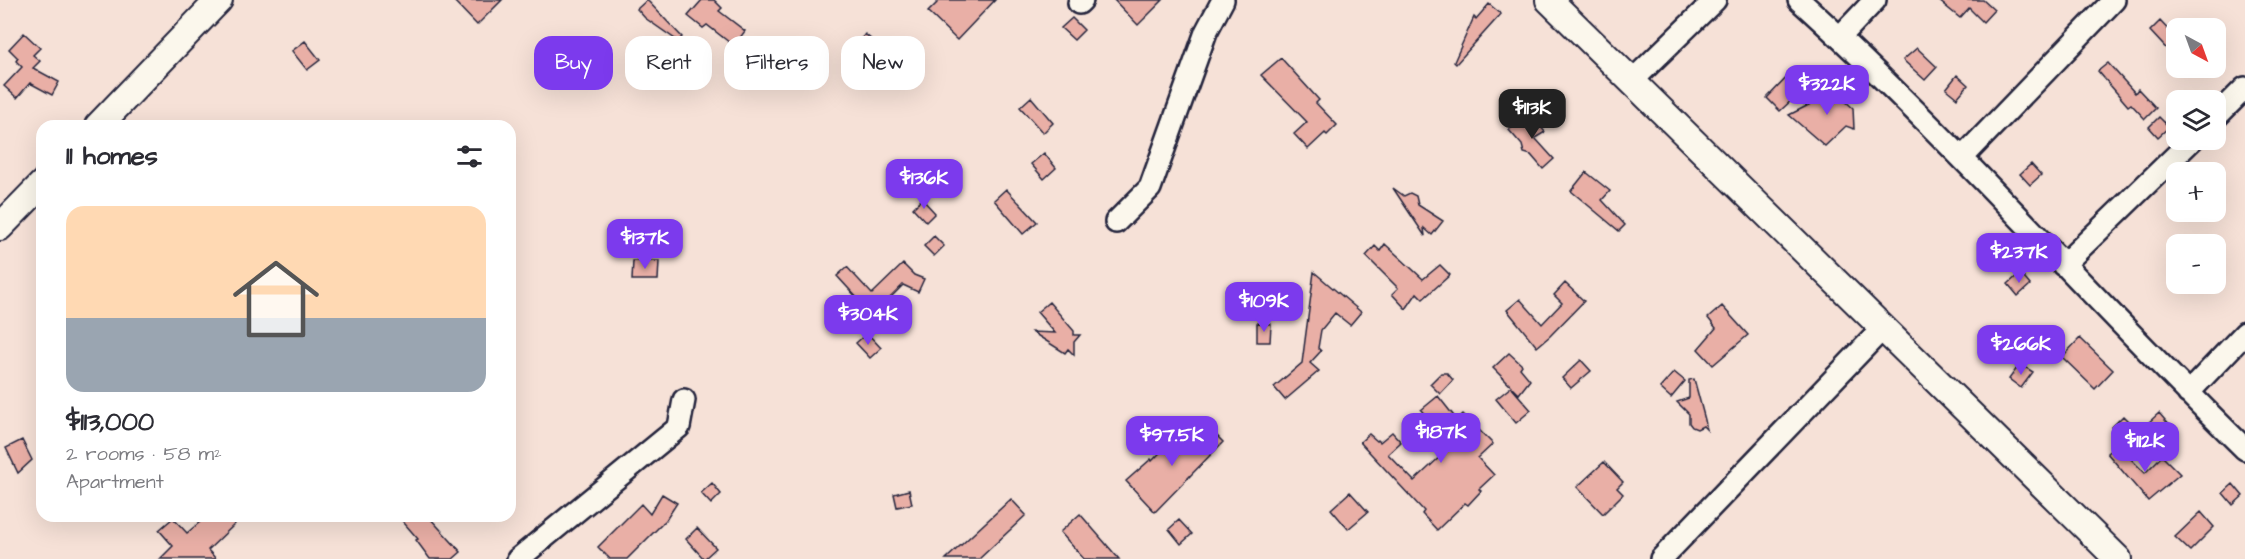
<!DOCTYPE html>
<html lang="en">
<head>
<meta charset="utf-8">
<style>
	:root { --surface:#fff; --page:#f2f2f3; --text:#2b2b33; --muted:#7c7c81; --accent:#7c3aed }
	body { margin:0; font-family:"Architects Daughter",sans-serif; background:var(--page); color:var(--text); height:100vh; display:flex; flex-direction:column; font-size:22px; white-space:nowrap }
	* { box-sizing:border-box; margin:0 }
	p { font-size:20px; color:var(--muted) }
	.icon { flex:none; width:33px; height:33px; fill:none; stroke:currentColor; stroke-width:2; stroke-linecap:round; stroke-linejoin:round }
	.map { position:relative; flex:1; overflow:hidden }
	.drawer { position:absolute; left:36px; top:120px; width:480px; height:402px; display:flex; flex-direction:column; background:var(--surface); border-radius:18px; box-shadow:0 6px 24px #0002 }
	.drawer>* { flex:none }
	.top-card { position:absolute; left:534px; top:36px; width:570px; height:54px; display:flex; gap:12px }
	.needle { width:39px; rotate:139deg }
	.fabs { position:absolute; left:2166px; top:18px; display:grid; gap:12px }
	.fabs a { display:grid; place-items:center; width:60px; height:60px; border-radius:12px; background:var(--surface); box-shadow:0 6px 24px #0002; font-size:30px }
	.price { position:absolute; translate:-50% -51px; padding:0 14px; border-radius:12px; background:var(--accent); color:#fff; font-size:20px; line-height:39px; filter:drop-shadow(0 2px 3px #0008) }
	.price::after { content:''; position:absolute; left:50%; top:36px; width:18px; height:14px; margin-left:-9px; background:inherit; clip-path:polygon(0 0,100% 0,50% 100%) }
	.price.active { background:#222; color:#fff }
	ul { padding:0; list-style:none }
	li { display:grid; align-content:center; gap:12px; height:318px; padding:0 30px }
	li span { display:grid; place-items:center; height:186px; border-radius:18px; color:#555 }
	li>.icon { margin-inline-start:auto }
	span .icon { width:108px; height:108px; fill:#fffc; stroke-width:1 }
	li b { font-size:26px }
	h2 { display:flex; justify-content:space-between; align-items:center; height:72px; padding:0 30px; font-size:26px }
	.tag { padding:0 21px; border-radius:18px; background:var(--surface); box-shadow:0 6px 24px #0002; font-size:21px; line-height:54px }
	.tag.active { background:var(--accent); color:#fff }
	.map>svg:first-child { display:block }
	.building { fill:#e9afa6; stroke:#22223b; stroke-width:1.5 }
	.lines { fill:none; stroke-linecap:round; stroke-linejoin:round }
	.minor-casing { stroke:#22223b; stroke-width:26 }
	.tertiary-casing { stroke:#22223b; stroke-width:30 }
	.minor { stroke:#fbf7ec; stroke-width:21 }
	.tertiary { stroke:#fbf7ec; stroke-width:26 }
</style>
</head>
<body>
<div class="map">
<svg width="2245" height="559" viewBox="0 0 2245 559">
	<rect width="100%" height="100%" fill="#f6e1d7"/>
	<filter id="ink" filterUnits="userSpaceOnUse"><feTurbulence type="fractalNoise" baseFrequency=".0167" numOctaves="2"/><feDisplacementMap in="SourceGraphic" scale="12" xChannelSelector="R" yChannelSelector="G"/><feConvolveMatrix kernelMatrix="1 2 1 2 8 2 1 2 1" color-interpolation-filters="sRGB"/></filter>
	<g filter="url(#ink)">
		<!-- building -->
		<path class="building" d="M453,0H502L477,25Z
			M647,0L682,37L678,41L645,18L637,9Z
			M702,0H714L722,8L719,11L745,31L734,46L707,25L703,28L688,16Z
			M940,0H995L957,40L928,12Z
			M1114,0H1163L1138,25Z
			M1938,0H1983L1994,10L1983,22L1969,8L1960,18Z
			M1489,4L1501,14L1456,64L1454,62L1474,17L1476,19Z
			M1072,18L1084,30L1074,40L1061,28Z
			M2160,21L2176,38V59L2150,31Z
			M24,33L40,48L33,55L40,61L33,68L59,82L52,95L30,83L17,98L4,86L22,67L16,61L18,58L9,49Z
			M865,34L880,47L870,58L855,46Z
			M305,41L320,60L307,70L292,51Z
			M1917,48L1937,67L1925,80L1903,60Z
			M1281,58L1319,100L1316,103L1337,125L1327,135L1325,133L1308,149L1294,134L1307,122L1261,75Z
			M2108,63L2135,93L2138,89L2156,108L2145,119L2131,104L2128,106L2098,71Z
			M1792,72L1794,98L1780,111L1767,98Z
			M1957,75L1968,85L1957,98L1946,89Z
			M1858,80L1844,100L1853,108L1854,129L1846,126L1825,146L1789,115Z
			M1031,97L1053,123L1043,133L1020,107Z
			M1530,113L1545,132L1535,138L1554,159L1543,169L1531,155L1524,153L1522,145L1509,130Z
			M2159,117L2169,127L2158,137L2149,127Z
			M1044,153L1056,168L1044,179L1031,164Z
			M2031,164L2041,175L2030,185L2020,174Z
			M1586,172L1610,191L1602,200L1625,225L1619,231L1571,191Z
			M1393,188L1404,196L1410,193L1416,196L1418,205L1443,221L1432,235L1424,228L1425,236Z
			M1006,189L1037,222L1023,234L994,200Z
			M922,199L935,213L926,222L913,208Z
			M934,236L944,246L934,256L924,246Z
			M1385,244L1423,279L1440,265L1450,275L1423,299L1417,293L1406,309L1392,294L1398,288L1366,256L1375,246L1380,251Z
			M633,261H659L658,280H632Z
			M903,264L914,275L924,279L918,292L903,285L875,313L877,315L859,331L844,314L859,300L837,276L847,267L872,294Z
			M1314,272L1361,312L1350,325L1335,313L1321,330L1318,348L1321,351L1310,363L1319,371L1285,400L1274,387L1302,363Z
			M2020,273L2030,285L2018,296L2008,284Z
			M1565,283L1584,301L1550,336L1537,347L1507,310L1520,299L1542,324L1562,303L1554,295Z
			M1049,302L1074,331V335H1080L1074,342V355L1068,349L1065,353L1032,332L1055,333L1037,312Z
			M1722,306L1748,335L1713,365L1698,349L1716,328L1708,318Z
			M1257,323L1271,324L1270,342H1257Z
			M867,333L881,348L870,358L856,343Z
			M2080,338L2113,370L2095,389L2062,357Z
			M1509,353L1522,365L1520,368L1530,380L1519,394L1493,368Z
			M1581,360L1591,371L1571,388L1562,378Z
			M2020,364L2033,372L2021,388L2009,379Z
			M1674,372L1685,381L1671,398L1660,388Z
			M1441,373H1447L1453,380L1440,394L1430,384Z
			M1694,379L1705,420L1707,430L1703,426L1697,429L1692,427L1689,423V414L1677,402L1689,398V380Z
			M1511,387L1531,410L1516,423L1496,399Z
			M1438,396L1457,420L1463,414L1493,444L1478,458L1494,475L1479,489L1481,491L1468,505L1465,503L1437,530L1422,514L1424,511L1360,442L1369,434L1377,441L1378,440L1380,442L1392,432L1401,442L1388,454L1414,481L1444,453L1423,433L1432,423L1421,410Z
			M2159,413L2171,427L2160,437L2148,423Z
			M2123,416L2134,427L2124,438L2112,427Z
			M1184,428L1198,442L1211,430L1223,442L1155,512L1126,481L1151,459L1152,461Z
			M22,440L32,460L18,473L6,448Z
			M2117,445L2145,473L2162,456L2180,474L2148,501L2107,453Z
			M1604,462L1623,482L1617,488L1623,494L1603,514L1577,487Z
			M712,483L721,494L711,504L701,493Z
			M2233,484L2243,496L2233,505L2223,493Z
			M909,490L912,504L897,507L894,494Z
			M1350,492L1368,512L1348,529L1331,509Z
			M662,494L677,503L666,520L627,559H610L598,547L641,504L650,514Z
			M1011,499L1026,515L979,559H946Z
			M2201,512L2214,527L2190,551L2175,537Z
			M1080,514L1119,559H1084L1060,532Z
			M207,516H227L235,524L208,550L216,559H160L173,546L159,530L173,518L187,533Z
			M398,516H428L461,552L453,559H430L416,540L418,539Z
			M1179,520L1192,534L1181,544L1169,529Z
			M697,528L716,548L704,559L686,539Z"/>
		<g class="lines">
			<!-- minor casing -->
			<g class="minor-casing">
				<path id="minor" d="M1799,0C1956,142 2094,302 2245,449
					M1079,3L1082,0
					M1840,37L1875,0
					M1632,81L1715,0
					M2216,117L2245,88
					M1962,158L2114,0
					M1116,222L1150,188L1206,32L1223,0
					M2063,265L2192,140
					M2188,393L2245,333
					M518,559L679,427L684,400
					M1661,559L1882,329"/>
			</g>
			<!-- tertiary casing -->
			<g class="tertiary-casing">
				<path id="tertiary" d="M1549,0L2118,559
					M98,126L219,0
					M0,227L42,184"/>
			</g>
			<!-- minor -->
			<use href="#minor" class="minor"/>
			<!-- tertiary -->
			<use href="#tertiary" class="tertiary"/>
		</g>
	</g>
</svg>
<div class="fabs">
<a><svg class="needle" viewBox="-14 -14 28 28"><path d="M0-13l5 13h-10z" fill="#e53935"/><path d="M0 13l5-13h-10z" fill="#7c7c81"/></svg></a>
<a><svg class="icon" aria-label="layers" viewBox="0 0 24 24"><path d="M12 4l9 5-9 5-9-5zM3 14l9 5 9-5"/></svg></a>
<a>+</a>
<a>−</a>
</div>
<b class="price" style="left:1827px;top:116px">$322K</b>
<b class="price active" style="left:1532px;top:140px">$113K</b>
<b class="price" style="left:924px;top:210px">$136K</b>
<b class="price" style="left:645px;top:270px">$137K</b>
<b class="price" style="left:2019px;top:284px">$237K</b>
<b class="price" style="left:1264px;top:333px">$109K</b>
<b class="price" style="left:868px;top:346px">$304K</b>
<b class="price" style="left:2021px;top:376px">$266K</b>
<b class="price" style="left:1441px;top:464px">$187K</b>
<b class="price" style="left:1172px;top:467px">$97.5K</b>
<b class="price" style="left:2145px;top:473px">$112K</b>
<div class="top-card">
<a class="tag active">Buy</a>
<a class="tag">Rent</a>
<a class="tag">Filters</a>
<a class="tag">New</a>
</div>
<section class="drawer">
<h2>11 homes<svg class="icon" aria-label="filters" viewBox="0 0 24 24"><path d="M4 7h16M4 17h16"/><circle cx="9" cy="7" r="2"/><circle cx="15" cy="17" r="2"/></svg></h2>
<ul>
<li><span style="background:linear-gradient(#ffd9b3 60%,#9aa5b1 0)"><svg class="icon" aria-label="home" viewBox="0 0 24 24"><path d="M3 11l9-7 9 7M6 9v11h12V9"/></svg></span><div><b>$113,000</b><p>2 rooms · 58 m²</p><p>Apartment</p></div></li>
</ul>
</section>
</div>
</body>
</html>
